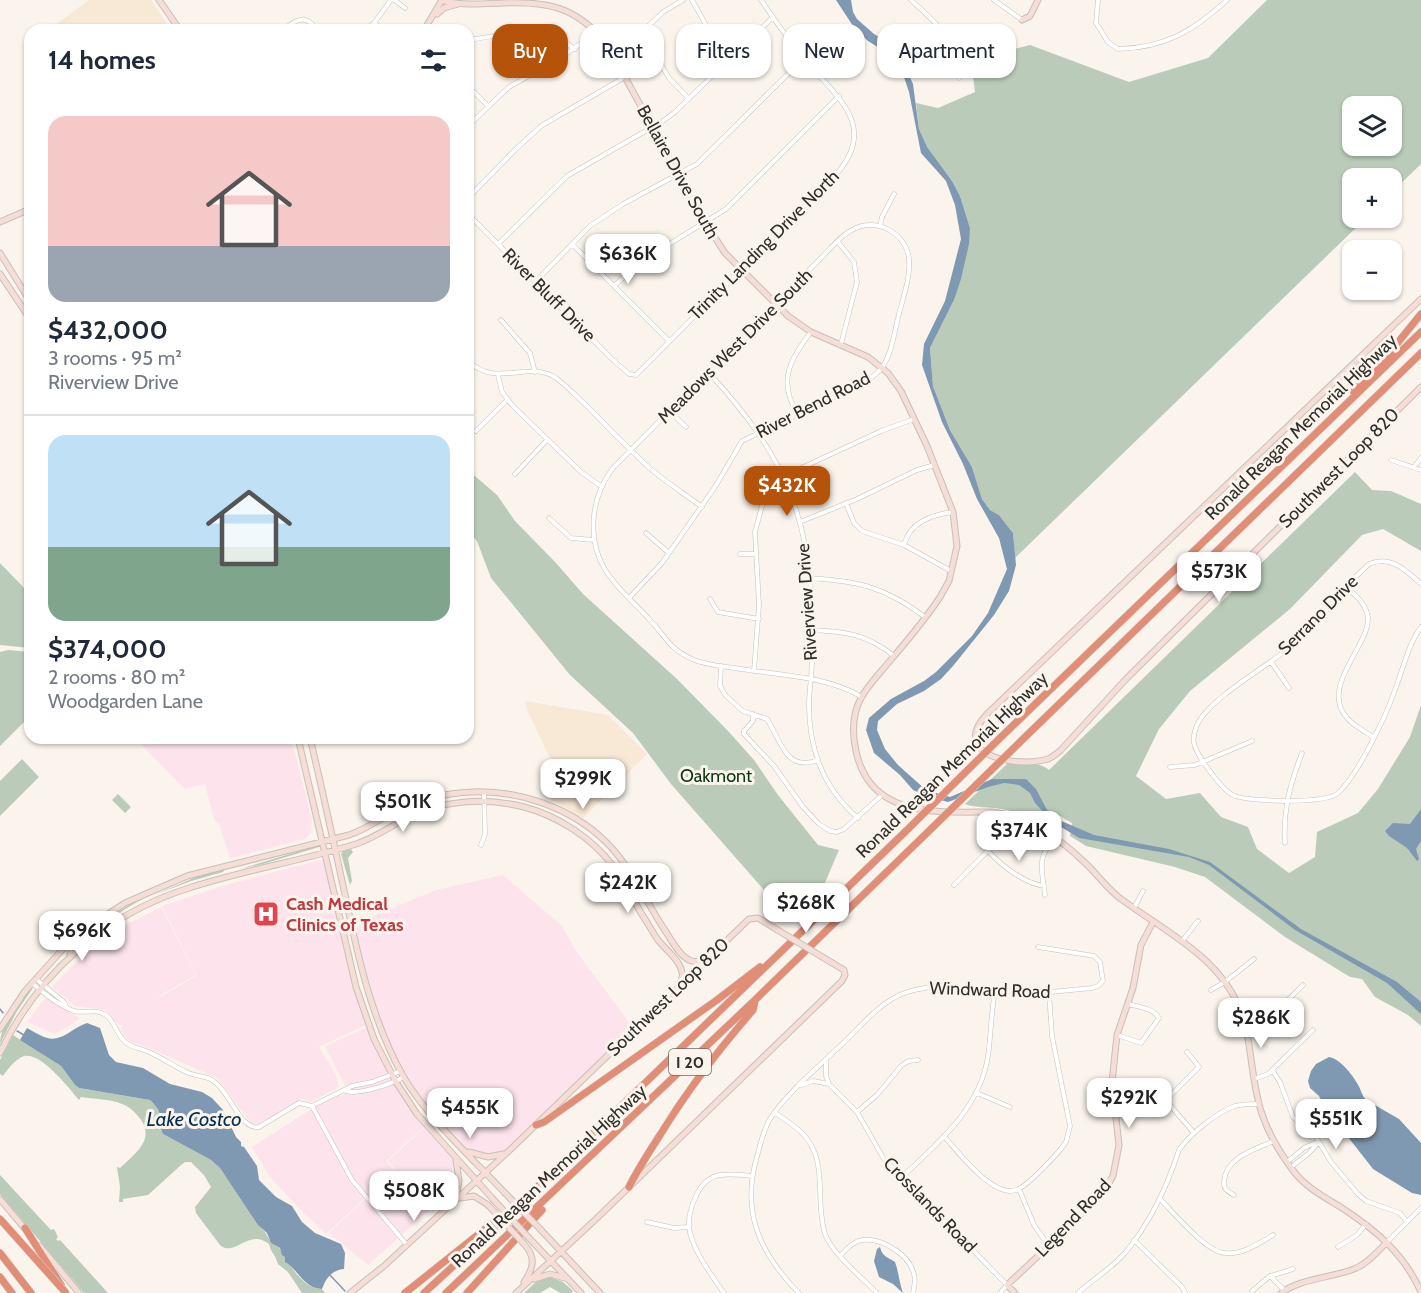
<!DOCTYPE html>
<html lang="en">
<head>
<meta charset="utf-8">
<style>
	:root { --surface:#fff; --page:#f6f6f7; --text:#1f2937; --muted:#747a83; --line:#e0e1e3; --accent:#b45309 }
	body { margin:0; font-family:Cabin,sans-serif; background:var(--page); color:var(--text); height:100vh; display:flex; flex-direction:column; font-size:22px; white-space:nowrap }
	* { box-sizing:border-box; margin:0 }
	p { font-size:20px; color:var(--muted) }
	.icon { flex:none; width:33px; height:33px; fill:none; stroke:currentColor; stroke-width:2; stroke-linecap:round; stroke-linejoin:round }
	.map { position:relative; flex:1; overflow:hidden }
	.side { position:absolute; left:24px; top:24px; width:450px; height:720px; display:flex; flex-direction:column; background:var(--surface); border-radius:18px; box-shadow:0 2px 4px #0004 }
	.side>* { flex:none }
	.top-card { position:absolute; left:492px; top:24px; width:570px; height:54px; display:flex; gap:12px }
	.tools { position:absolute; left:1342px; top:96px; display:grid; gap:12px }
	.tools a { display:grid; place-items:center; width:60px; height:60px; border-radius:12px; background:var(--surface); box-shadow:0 2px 4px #0004; font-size:30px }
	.price { position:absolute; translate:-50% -51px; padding:0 14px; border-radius:12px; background:#fff; color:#222; font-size:20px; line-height:39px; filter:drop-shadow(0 2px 3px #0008) }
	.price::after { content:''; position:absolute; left:50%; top:36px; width:18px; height:14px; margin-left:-9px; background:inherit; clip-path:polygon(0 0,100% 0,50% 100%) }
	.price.on { background:var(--accent); color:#fff }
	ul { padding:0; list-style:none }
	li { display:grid; align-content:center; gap:12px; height:318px; padding:0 24px }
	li+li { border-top:2px solid var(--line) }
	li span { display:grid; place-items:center; height:186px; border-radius:18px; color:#555 }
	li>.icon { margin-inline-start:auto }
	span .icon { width:108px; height:108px; fill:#fffc; stroke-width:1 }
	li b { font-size:26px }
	h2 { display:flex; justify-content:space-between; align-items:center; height:72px; padding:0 24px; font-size:26px }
	.pill { padding:0 21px; border-radius:18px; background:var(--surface); box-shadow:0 2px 4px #0004; font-size:21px; line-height:54px }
	.pill.on { background:var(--accent); color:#fff }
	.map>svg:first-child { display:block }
	.commercial { fill:#fce3ec }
	.medical { fill:#f8e8d6 }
	.green { fill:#baccb9; fill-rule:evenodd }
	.water { fill:#8099b2 }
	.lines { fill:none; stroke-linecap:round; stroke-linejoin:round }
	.stream { stroke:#8099b2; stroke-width:1.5 }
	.street-casing { stroke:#c6c0b9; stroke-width:5 }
	.secondary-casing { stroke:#c6c0b9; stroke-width:7 }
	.highway-casing { stroke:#d1d1d0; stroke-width:8 }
	.street { stroke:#fff; stroke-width:4 }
	.secondary { stroke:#f6ddd6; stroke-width:5 }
	.highway { stroke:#e28d76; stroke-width:7 }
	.secondary-bridge-casing { stroke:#c6c0b9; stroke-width:7; stroke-linecap:butt }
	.highway-bridge-casing { stroke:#d1d1d0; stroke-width:8; stroke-linecap:butt }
	.secondary-bridge { stroke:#f6ddd6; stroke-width:5 }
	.highway-bridge { stroke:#e28d76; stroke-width:7 }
	.labels { text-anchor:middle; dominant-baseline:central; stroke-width:6; stroke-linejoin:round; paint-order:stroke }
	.shield { fill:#faf4ec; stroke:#6d6965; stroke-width:1.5 }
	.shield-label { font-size:16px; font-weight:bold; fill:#302e2b }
	.street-label { font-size:18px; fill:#302e2b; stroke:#faf4ec }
	.park-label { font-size:18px; fill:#0c340e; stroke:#faf4ec }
	.health-label { font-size:18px; font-weight:bold; fill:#be3a42; stroke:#faf4ec; text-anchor:start }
	.water-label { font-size:20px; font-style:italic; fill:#032c4f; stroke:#faf4ec }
</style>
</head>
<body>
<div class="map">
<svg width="1421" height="1293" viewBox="0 0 1421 1293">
	<rect width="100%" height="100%" fill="#faf4ec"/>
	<!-- commercial -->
	<path class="commercial" d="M135,738H291L312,819L311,833L305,839L230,858L220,826L214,819L205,784L185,789Z
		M324,859L344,949L366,1025L319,1047L336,1075L339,1087L311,1102L302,1099L258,1124H252L217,1078L147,1047L133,1043L124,1036L121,1028L123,1025H119L105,1010L75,1006L52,987L74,964L122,927L161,907L196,975L162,994L158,998L197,976L162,906L226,885Z
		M503,875L562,926L576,951L634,1029L512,1148L493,1157L466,1151L426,1109L404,1077L376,1015L350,922L371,917L436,890Z
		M45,998L80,1018L68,1027L54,1034L27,1022Z
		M367,1027L397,1089L424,1127L386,1161L407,1183L388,1161L424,1128L453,1160L451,1191L369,1264H367L329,1233L368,1196L380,1206L368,1195L326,1234L297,1206L270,1177L252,1147L315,1107L337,1096L349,1093L325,1046Z"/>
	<!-- medical -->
	<path class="medical" d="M89,0H151L171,30H48Z
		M525,701L608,715L647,754L583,818L549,799L554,785V766L528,712Z"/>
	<!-- green -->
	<path class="green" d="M1267,0H1421V164L1392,192V178H1353V218H1366L1015,558L1013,533L999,515L990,510L982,499L972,467L950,430L933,386L930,348L954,300L970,228L960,196L952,181L927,148L919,129L916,103L938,108L975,92L971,60L1030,45L1129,82L1208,58ZM1353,106H1392V146H1353Z
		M468,470L497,495L515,521L556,563L583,594L677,679L729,732L754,760L778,795L818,845L839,850L815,906L796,909L771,898L671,784L633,733L570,675L491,578L477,541L468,531Z
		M1355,472L1372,490L1391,491L1421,504V551L1383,529L1362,535L1290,609L1190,691L1159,729L1136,776L1166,799L1200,793L1221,817L1248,827L1257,849L1289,873L1315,857L1317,832L1358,813L1378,789L1410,737L1421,705V1026L1408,1015L1375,997L1362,979L1350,977L1285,937L1205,877L1175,867L1086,846L1070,836L1072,823L1051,811L1047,818L1057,827L1059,836C1042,827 1027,815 1007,810C996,807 973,808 965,804L1008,763C1022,766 1037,760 1049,770Z
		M0,563L30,594V648L0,645Z
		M8,650L30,652V716L0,746V652Z
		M22,759L39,777L0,816V781Z
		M118,794L131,807L125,813L112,800Z
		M316,846L319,847L263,864L240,869Z
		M351,849L353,852L348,858L352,881L350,885L341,854L343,851Z
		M225,869L223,872L191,881L157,894L198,876Z
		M138,899H142L112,917L86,938L87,932Z
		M33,988L17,1011L0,1044C0,1025 18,1005 29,990Z
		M13,1035L61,1066L75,1085L79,1088L150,1100C166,1113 157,1119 163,1134L211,1160L220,1168L262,1229C267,1233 268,1239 272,1243C275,1246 278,1246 280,1249C290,1264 301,1288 322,1289L325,1293H302L288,1272L278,1264C276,1258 275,1256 272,1252C270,1249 270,1245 268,1243C267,1242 265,1242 264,1241C247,1232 233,1257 220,1245L196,1213L195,1207L211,1187L204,1175L191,1162H185L180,1166L148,1195L123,1199V1202H119L120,1187L117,1167L120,1168C136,1153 158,1137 137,1115C133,1110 128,1106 122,1104C110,1099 94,1099 81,1097L79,1100C69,1088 41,1052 24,1056C15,1059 8,1069 3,1076L0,1074V1060Z
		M0,1175L51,1230L54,1229L58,1237L56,1239L58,1241L60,1240L108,1293H84L0,1194Z
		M550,1277L563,1282L573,1291L571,1293H560L550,1287L540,1293H524L540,1278Z"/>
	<!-- water -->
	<path class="water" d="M836,0H851L853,12L857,19L874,34L893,45L904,65L913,84L919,129L927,147L952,181L960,196L970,228L969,244L961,279L954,300L930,348L933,386L950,430L972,467L982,499L990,510L999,515L1013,533L1016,565L1009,591L994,615L953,666L941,679L924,691L897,704L878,721L877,730L885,749L898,765L926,790L950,797L992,779H1026L1036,789L1047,810L1059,820L1094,835L1169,849L1210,862L1301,929L1397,982L1421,1002V1014L1387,983L1295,930L1209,865L1189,857L1079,838L1053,822L1035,803L1030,793L1019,785L1004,783L988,787L948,802L926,796L913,790L900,775L874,753L866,730L869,718L891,699L924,681L936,672L972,636L988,613L1007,569L999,538L977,499L963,464L942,422L922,365L924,344L945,301L961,239L955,205L946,181L921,153L909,92L902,71L884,51L868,41L855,29Z
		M1421,809V841L1416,849L1419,859L1417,861L1407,848L1389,836L1385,831L1393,823L1410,824Z
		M87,1023L100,1028L109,1055L116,1062L143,1068L170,1084L202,1092L212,1098L223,1110L236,1137L241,1142V1146L244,1147L257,1166L259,1180L276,1197L292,1206L302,1222L315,1233L341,1244L345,1253L344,1269C332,1270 326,1278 322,1289C303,1288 299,1270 285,1262V1257L282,1255L280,1248L271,1243L267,1233L258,1225L220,1168L211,1160L163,1134C157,1120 166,1114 150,1100L79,1088L75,1085L61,1066L20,1040L27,1028C45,1038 52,1044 70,1032C76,1028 81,1025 87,1023Z
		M1329,1057C1340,1059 1351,1073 1357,1083C1361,1089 1361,1094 1366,1100L1399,1119L1421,1143V1195L1412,1193L1373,1169L1327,1110L1319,1096L1310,1088L1308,1081L1311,1071L1316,1064Z
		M880,1247C882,1257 888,1257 895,1262C899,1273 899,1282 903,1293L893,1284L879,1277L874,1261L877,1249Z"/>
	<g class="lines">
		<!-- stream -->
		<path class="stream" d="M0,1009L3,1013
			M17,1031L24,1035
			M329,1274L345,1291"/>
		<!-- street casing -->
		<g class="street-casing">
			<path id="street" d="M394,0L405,8
				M683,0L663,12L642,32L669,78L689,99
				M692,0L716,43L729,59
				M911,0C926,14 945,29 952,49C955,58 956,69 959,78
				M994,0L1022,20
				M1098,0L1096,23L1108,42L1118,49C1164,48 1194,31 1227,0
				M374,23L383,30
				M284,30C292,22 302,15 312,24L311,30
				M365,30L374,23L391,0
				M468,40C508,35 540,22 575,49
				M468,86L488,106
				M468,126L509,87L557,60L596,33
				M468,198L515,150L541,126L625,77
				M468,214L611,358L629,374L636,375L839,171C876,126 838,98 809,64C791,44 776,22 761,0
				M880,226L882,217L894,194
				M838,242L854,262L857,282L841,344
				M498,244L567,176L663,121L675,112L773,17
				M572,244L669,341
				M535,282L590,226L623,204L697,164L804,58
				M614,286L642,261L726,209L839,96
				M501,320L530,353L535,372
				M468,361C498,389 528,359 556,378C567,386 577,397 587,406C605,425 624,444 643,462C661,479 682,492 702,507
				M709,373C757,425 792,475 805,545C813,582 812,622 812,659C812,675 809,690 809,705C809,749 824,789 858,818
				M498,375L502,392L513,406L581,472L602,487
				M670,412L686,427
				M798,414C777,382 790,359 811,332
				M476,431L507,400
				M1391,460L1421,470
				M1414,467L1421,458
				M515,474L547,440
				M846,503L854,523L862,531L904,545L951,571
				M549,518L571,538L594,540
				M800,522L857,499L917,470L935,465
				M646,533L669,553
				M904,545C910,522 931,515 953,512
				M740,554H756
				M809,578C859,581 885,587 925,617
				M1421,584C1406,570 1391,555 1369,564C1344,586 1325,615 1301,638C1279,658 1252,673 1228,692C1217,701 1203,712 1197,725C1195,730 1193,738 1194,743C1196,755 1223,792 1235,796C1251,802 1326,804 1338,793C1358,775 1386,716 1395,690C1403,669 1408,645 1421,627
				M1347,588C1355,595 1364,602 1367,613C1376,639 1322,681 1344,714C1350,724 1363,730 1373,737
				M629,598L662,563L715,487L742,441L854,388C865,382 876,376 883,366C892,352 894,334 898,318C902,300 911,278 909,259C907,234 877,217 854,229C842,234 832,247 823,256L613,468C591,496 586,540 606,571C617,589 634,602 648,618C666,636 668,649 694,660C707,665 721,666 734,668C776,675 825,675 862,697
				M710,599L718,612L759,619
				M810,630C844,631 867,634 894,656
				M1271,662L1289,688
				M721,666L720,686L726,696L743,711L767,719C780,738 785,773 818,760
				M754,671L759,605L755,532L767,487L784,476L881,431L914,419
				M753,714V721L744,731V734L774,766L803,807L819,824L830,831L837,832L844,829L882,795
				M1170,767L1195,765L1252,741
				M1285,843C1283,809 1290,785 1302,753
				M481,845L485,834L484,792
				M989,852C1002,866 1024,883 1044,886
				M954,885L1020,818
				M1045,895C1042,870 1036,857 1055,838
				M1134,908L1143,891
				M1182,941L1198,921
				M36,979L64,1002L66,1006
				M32,983C45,994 58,1005 74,1011C85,1014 95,1008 106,1015C116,1022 117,1038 128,1044C134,1048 143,1049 149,1052C162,1058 174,1066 186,1072C193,1075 201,1076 208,1078C230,1087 238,1130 259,1127L299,1103L312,1106L352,1086L372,1082L401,1071
				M1211,990L1225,982L1254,959
				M1246,1027C1273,1016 1283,1005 1303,985
				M1117,1035L1141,1043L1159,1018C1153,1008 1140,1007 1128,1004
				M1187,1052L1199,1067L1169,1097V1104L1194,1133
				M826,1061V1076L829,1084L857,1112L884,1159L1007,1285L1000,1293
				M1272,1070L1280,1082L1293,1117L1316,1137L1331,1162L1358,1194L1366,1201L1400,1213L1407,1222
				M1254,1079L1268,1074L1313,1030
				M801,1085L813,1081L829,1084
				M346,1091C360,1095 391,1084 404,1077
				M977,1093L1010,1107
				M312,1106L352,1180L407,1245
				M857,1112L877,1095L902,1065L909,1061L918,1060
				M775,1113C784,1119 794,1125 801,1132C830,1160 814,1199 825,1234C831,1252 863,1279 877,1293
				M944,1136C958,1152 993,1198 1016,1190C1027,1187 1053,1158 1061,1149L1066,1142L1070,1126L1052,1036L1049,993
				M1287,1162L1304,1148L1315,1143
				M1291,1167L1308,1154L1319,1142
				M901,1178C938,1143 980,1109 988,1056C991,1034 991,1013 995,991
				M1019,1189L1034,1225L1048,1245
				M1234,1195C1227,1191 1223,1189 1224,1181C1226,1157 1256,1149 1274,1141
				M1160,1199C1174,1213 1206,1252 1225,1253C1242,1255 1258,1244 1273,1235
				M647,1222L674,1228L689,1227
				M1134,1240L1182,1287L1185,1293
				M1387,1242L1421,1208
				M1338,1247L1357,1235L1366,1224
				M840,1256C845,1250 851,1244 858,1241C879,1235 909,1254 914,1274C916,1281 914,1287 913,1293
				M1270,1276L1284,1290
				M1252,1291L1270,1276L1293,1269
				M724,1293C712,1276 691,1248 689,1227C688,1217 692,1204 696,1196C701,1185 708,1177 720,1175C730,1174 742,1175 752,1176
				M799,1293C759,1253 740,1210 758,1153C761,1142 764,1129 770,1119C788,1092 816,1069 839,1047C874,1014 889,987 941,987L1040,993L1092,988L1098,986L1103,981L1100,962L1094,956L1038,947
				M1078,1293C1093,1279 1111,1269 1125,1253C1150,1223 1167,1187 1179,1150C1190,1134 1217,1112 1235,1106C1242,1104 1251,1104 1259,1104"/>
		</g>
		<!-- secondary casing -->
		<g class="secondary-casing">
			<path id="secondary" d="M159,0L180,30
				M441,0C461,6 482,4 502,3C549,1 576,7 607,44L699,213L725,253L788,316L811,332L868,357L888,373L901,391L927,446L953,512L957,546L949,581L940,597C925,620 907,641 889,662C879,674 869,684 861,698C852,715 852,733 856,751C870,819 939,812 992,812C1028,816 1057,836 1082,860C1096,872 1106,888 1121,899C1163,930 1218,956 1239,1007C1253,1041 1250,1079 1262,1114C1269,1135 1281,1155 1295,1173C1307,1188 1326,1198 1342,1208C1376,1230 1404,1254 1421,1292
				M437,14L444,8L458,4
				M1022,20L1030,16L1038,0
				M424,30L442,0
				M0,222L30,209
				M0,253L30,301
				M0,274L30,319
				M1421,299L987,714C947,757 1020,768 1048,759C1053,757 1057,753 1060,751L1126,679L1421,387
				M298,738L356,987L374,1039L396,1082L417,1114L492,1198
				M310,738C322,788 333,839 344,890C357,953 371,1019 403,1076C426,1116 473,1159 505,1193
				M70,954L86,936L84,931
				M0,1029L25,991L62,950L94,923L125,903L187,876L349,835C367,829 381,818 397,810C421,799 447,793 472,792C520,790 571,808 605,841C631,866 646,902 666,932C672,941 679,955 689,960C694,963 700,961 706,960
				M0,1053C37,974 106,914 189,888C244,870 301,861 356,844C374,838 388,828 405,819C441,800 485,797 524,807C558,816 592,838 613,866C624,881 632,897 641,913C647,922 652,931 658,940C665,949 681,961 682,973C683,977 681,982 679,986
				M469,1152L488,1157L503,1154
				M456,1160L459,1181L456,1198
				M460,1198L474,1196L488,1205
				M0,1199L26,1230
				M541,1230L600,1293
				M529,1238L581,1293
				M40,1246L79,1293
				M534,1279L550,1274L568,1279
				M524,1282C534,1268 536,1257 524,1244
				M350,1293L384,1266L512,1148L749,919L758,918L776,929
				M516,1293L595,1220L842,981L845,975L844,970L824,958
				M1015,1293L1007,1285L1068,1228L1106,1188L1113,1176L1119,1145L1112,1082L1117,1035L1133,988L1141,945L1153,922
				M1281,1293C1302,1278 1331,1278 1354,1269C1367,1264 1377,1252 1387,1242"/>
		</g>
		<!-- highway casing -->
		<g class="highway-casing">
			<path id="highway" d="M1353,391L1387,356L1421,314
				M999,739L1421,332
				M1018,744L1421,353
				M536,1125L544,1122L717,1000L760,967
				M629,1187C638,1169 649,1152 660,1135C687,1091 719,1049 753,1010L755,1001
				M25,1228L61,1285
				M0,1253L31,1293
				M0,1277L12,1293
				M405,1293L504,1214
				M424,1293L499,1224L906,831
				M446,1293L755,1000L932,828
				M467,1293L542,1210"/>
		</g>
		<!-- street -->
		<use href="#street" class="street"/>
		<!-- secondary -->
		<use href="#secondary" class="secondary"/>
		<!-- highway -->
		<use href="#highway" class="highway"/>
		<!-- secondary-bridge casing -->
		<g class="secondary-bridge-casing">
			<path id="secondary-bridge" d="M776,929L824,958
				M505,1193L541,1230
				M492,1198L529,1238
				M488,1205L524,1244"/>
		</g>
		<!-- highway-bridge casing -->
		<g class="highway-bridge-casing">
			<path id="highway-bridge" d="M932,828L1018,744
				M906,831L999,739
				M0,1219L66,1293"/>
		</g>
		<!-- secondary-bridge -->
		<use href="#secondary-bridge" class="secondary-bridge"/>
		<!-- highway-bridge -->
		<use href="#highway-bridge" class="highway-bridge"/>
	</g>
	<!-- icons -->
	<defs>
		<g id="hospital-square" transform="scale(1.35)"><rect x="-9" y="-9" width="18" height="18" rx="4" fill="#e0444e" stroke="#faf4ec"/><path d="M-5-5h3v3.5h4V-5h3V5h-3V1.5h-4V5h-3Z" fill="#fff"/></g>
	</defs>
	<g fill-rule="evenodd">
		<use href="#hospital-square" x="266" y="914"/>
	</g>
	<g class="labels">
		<!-- shield labels -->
		<rect class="shield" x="669" y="1049" width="42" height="26" rx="4.5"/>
		<g class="shield-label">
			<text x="690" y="1062">I 20</text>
		</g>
		<!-- street labels -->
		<g class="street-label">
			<text transform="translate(678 172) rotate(61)">Bellaire Drive South</text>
			<text transform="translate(764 245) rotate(-45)">Trinity Landing Drive North</text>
			<text transform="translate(549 295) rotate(45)">River Bluff Drive</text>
			<text transform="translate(735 346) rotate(-45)">Meadows West Drive South</text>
			<text transform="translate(813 405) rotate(-27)">River Bend Road</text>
			<text transform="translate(1301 427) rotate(-44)">Ronald Reagan Memorial Highway</text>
			<text transform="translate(1339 468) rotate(-45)">Southwest Loop 820</text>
			<text transform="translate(807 602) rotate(-94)">Riverview Drive</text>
			<text transform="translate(1318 615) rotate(-45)">Serrano Drive</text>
			<text transform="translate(952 765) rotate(-44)">Ronald Reagan Memorial Highway</text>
			<text transform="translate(990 990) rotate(2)">Windward Road</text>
			<text transform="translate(668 997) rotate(-44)">Southwest Loop 820</text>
			<text transform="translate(549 1176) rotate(-43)">Ronald Reagan Memorial Highway</text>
			<text transform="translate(930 1205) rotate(46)">Crosslands Road</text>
			<text transform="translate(1073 1218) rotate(-46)">Legend Road</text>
		</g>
		<!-- park labels -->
		<g class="park-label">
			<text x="716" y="776">Oakmont</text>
		</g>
		<!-- health labels -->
		<g class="health-label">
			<text x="286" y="904">Cash Medical<tspan x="286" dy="21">Clinics of Texas</tspan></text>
		</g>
		<!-- water labels -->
		<g class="water-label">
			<text x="194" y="1119">Lake Costco</text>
		</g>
	</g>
</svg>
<div class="tools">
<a><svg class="icon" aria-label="layers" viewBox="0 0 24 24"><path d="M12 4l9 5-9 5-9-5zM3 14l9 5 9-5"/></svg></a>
<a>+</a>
<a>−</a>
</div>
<b class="price" style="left:628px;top:285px">$636K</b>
<b class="price on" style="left:787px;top:517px">$432K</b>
<b class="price" style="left:1219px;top:603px">$573K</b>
<b class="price" style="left:583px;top:810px">$299K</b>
<b class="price" style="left:403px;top:833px">$501K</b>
<b class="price" style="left:1019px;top:862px">$374K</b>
<b class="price" style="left:628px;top:914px">$242K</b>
<b class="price" style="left:806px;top:934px">$268K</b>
<b class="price" style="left:82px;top:962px">$696K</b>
<b class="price" style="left:1261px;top:1049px">$286K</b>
<b class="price" style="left:1129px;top:1129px">$292K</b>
<b class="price" style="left:470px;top:1139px">$455K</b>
<b class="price" style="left:1336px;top:1150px">$551K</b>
<b class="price" style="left:414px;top:1222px">$508K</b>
<div class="top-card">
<a class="pill on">Buy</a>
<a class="pill">Rent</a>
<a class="pill">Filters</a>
<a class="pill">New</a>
<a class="pill">Apartment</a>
</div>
<section class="side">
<h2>14 homes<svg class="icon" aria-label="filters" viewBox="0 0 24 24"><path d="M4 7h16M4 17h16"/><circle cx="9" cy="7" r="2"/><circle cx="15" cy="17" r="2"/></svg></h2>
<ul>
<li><span style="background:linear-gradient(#f6c9c9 70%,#9aa5b1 0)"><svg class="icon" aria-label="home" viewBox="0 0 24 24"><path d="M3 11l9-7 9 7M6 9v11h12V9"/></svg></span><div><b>$432,000</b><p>3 rooms · 95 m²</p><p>Riverview Drive</p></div></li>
<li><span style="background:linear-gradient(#bfe0f5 60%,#7fa58c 0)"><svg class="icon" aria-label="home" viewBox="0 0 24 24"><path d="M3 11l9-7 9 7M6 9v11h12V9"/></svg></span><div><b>$374,000</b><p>2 rooms · 80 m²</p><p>Woodgarden Lane</p></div></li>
</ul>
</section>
</div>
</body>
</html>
